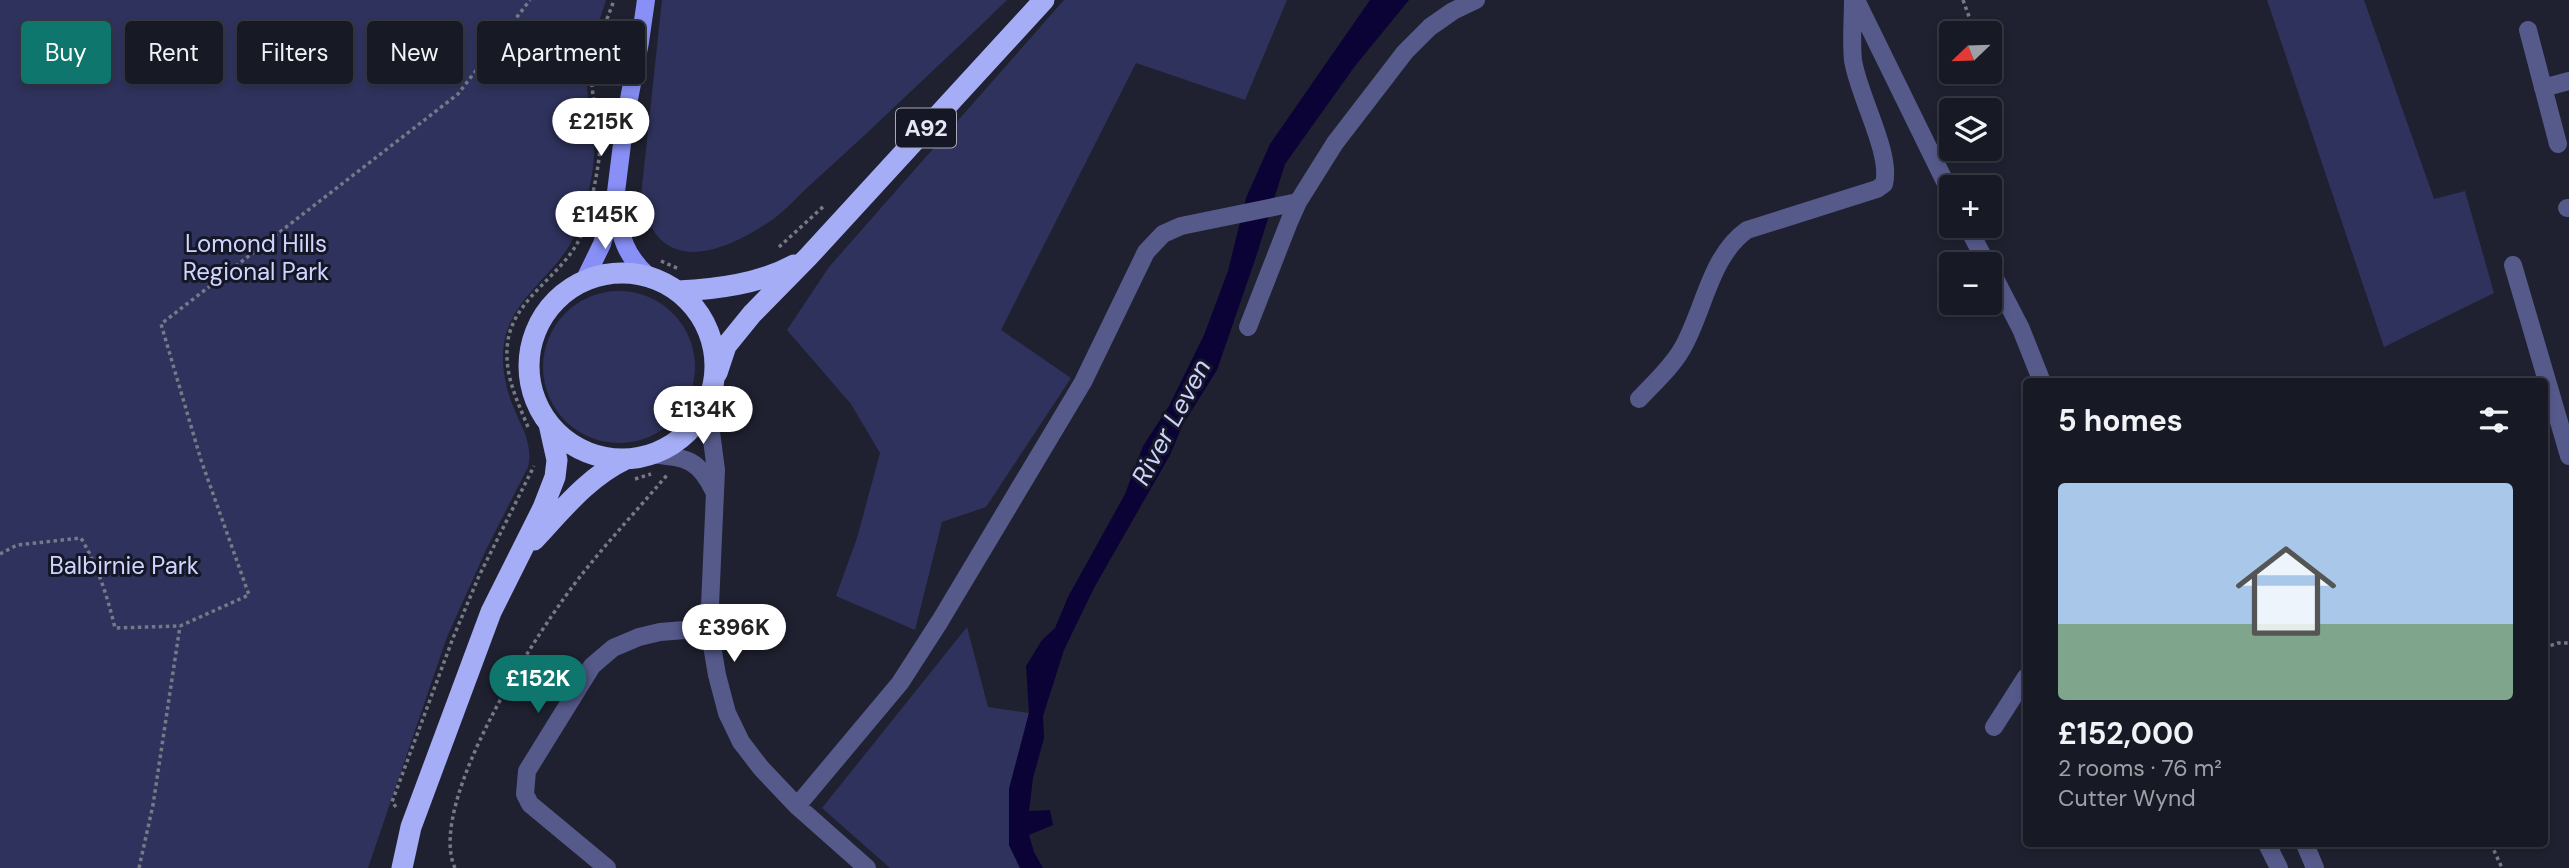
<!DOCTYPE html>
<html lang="en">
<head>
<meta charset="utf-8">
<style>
	:root { --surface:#171924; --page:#20222c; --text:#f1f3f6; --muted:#9ea0a6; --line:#363841; --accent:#0f766e }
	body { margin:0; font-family:"DM Sans",sans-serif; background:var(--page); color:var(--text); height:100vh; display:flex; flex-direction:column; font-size:26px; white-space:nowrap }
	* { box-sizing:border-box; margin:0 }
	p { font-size:23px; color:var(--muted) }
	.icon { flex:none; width:38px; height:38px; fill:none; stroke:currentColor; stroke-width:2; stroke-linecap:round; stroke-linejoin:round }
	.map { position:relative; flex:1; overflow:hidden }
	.panel { position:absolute; left:2023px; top:378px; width:525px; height:469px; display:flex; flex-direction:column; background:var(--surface); border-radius:7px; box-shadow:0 4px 10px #0003,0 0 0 2px var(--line) }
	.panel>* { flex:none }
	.banner { position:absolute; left:21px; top:21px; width:665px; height:63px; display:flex; gap:14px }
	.needle { width:46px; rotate:247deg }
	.controls { position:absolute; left:1939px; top:21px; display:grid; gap:14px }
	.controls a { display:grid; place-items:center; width:63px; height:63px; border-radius:7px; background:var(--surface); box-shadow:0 4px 10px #0003,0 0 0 2px var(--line); font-size:35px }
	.price { position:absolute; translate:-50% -60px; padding:0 16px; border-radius:24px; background:#fff; color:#222; font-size:23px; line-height:46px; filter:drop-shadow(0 2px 4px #0008) }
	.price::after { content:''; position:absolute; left:50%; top:42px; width:21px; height:16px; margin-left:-10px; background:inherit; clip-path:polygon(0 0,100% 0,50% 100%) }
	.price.active { background:var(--accent); color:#fff }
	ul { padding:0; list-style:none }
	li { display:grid; align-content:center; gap:14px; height:371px; padding:0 35px }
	li span { display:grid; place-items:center; height:217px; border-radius:7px; color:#555 }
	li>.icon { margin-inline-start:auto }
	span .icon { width:126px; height:126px; fill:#fffc; stroke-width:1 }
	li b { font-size:30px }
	h2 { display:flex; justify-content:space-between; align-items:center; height:84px; padding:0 35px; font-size:30px }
	.chip { padding:0 24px; border-radius:7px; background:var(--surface); box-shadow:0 4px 10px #0003,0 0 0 2px var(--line); font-size:24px; line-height:63px }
	.chip.active { background:var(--accent); color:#fff }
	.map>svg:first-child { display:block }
	.green { fill:#2f325c }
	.water { fill:#0b0336 }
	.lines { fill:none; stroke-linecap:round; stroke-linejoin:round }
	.path { stroke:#777986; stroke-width:3.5; stroke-dasharray:3.5 3.5; stroke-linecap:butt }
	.minor { stroke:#555a8b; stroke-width:18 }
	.major { stroke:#8890f7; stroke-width:18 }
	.highway { stroke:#a5adf7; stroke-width:21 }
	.labels { text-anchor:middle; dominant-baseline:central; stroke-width:6; stroke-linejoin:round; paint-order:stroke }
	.shield { fill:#161726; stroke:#a7a9b5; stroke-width:2 }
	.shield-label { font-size:23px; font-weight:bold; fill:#e5e7f2 }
	.park-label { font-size:24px; fill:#ced5ff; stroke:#161726 }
	.water-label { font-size:26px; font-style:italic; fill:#ccd2fc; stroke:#161726 }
</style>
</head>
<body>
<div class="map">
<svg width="2569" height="868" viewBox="0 0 2569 868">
	<rect width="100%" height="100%" fill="#1f2130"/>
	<!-- green -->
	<path class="green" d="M0,0H606C599,23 589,47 587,72C585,91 592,111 594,130C597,164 588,202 575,234C558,275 511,296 504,344C501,362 505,384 511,401C519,423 534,443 528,467L486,550L447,637L368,868H0Z
		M662,0H1007C967,39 927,76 886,115C861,139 834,163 808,187C796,198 785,211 772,220C721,255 656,278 641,196Z
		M1064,0H1287L1245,100L1136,63L1001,330L1071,378L986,507L942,522L915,630L836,596L857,538L880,453L851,404L787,330L829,267Z
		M2267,0H2364L2434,199L2465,191L2494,293L2384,347Z
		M543 367a76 76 0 1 1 152 0a76 76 0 1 1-152 0Z
		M967,627L988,707L1029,713L1009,789V845L1020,868H890L822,808Z"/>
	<!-- water -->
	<path class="water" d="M1370,0H1409L1355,66L1285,164L1256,257L1217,370L1183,424L1170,455L1094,588L1064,650L1043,716L1044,738L1033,778L1029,811L1050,810L1053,825L1029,835L1034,852L1043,868H1020L1009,845V789L1029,713L1026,666L1042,640L1055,628L1068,597L1125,494L1143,446L1169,406L1204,335L1228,271L1246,198L1270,144Z"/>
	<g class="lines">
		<!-- path -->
		<path class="path" d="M1963,0L1975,33
			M779,247L825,205
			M661,261L679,269
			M528,427C516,398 503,372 508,340C515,298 561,276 579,240C588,221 601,162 600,141C599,118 590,94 592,72C594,47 606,23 614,0
			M635,479L651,474
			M0,554L17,545L81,538C98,567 107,595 115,628L180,626L249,595L201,460L161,324L458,94L530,0
			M2544,648L2558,643H2569
			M396,807L392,802L453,638L479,576L534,466
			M2491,844L2502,868
			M139,868L153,805L180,626
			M455,868C425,803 541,625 583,573C610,539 639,508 667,475"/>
		<!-- minor -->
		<path class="minor" d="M1856,0L1951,194
			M2528,30L2558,144
			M2543,88L2569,81
			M2567,208H2569
			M1967,226L1987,264
			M2513,265L2569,456
			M1990,269L2021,329L2042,382
			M1248,327L1289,222L1298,202L1335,143L1405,52L1430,27L1453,11L1476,0
			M1639,399C1654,383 1671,368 1682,349C1704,311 1710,256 1747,230L1877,189L1884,184C1892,153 1858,95 1853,60C1851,40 1853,19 1853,0
			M707,402L716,470L709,628L717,675L727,713L741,742L761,768L797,806L867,868
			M651,454C686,458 698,458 714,491
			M1994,727L2026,677
			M797,806L900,683L940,621L1083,382L1146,252L1163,234L1181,226L1298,202
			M2267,844L2279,868
			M2305,844L2315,868
			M607,868L530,804L525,794L527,771L592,666L613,648L639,637L660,632L709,628"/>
		<!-- major -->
		<path class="major" d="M616,207C620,237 626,256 648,276
			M584,281L602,244L615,200L625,120L640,42L646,0"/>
		<!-- highway -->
		<path class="highway" d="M529 366a93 93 0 1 1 186 0a93 93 0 1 1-186 0Z
			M678,291C717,289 759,284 794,265
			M717,373L726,346L752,314L808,257L1044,0
			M534,540C563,509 588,477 626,459
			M402,868L411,827L491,612L543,508L555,477L557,460L549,424"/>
	</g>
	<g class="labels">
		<!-- shield labels -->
		<rect class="shield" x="896" y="108.5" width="60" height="39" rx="5"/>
		<g class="shield-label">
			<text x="926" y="128">A92</text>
		</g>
		<!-- park labels -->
		<g class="park-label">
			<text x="256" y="243">Lomond Hills<tspan x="256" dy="28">Regional Park</tspan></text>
			<text x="124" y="565">Balbirnie Park</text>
		</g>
		<!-- water labels -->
		<g class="water-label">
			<text transform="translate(1171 422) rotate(-62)">River Leven</text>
		</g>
	</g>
</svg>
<div class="controls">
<a><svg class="needle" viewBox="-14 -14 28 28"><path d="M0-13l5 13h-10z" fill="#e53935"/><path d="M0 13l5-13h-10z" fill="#9ea0a6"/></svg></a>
<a><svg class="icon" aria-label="layers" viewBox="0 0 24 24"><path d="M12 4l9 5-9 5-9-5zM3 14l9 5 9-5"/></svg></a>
<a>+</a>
<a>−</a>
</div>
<b class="price" style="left:601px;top:158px">£215K</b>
<b class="price" style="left:605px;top:251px">£145K</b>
<b class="price" style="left:703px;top:446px">£134K</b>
<b class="price" style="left:734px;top:664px">£396K</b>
<b class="price active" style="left:538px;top:715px">£152K</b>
<div class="banner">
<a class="chip active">Buy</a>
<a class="chip">Rent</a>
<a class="chip">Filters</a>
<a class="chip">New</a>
<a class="chip">Apartment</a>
</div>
<section class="panel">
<h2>5 homes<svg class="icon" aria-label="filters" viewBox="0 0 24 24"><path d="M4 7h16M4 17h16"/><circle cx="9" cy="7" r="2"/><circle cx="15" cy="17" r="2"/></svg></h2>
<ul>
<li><span style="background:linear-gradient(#a9c7e8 65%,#7fa58c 0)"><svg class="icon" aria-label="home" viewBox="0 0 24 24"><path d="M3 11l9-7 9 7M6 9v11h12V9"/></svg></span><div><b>£152,000</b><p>2 rooms · 76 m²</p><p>Cutter Wynd</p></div></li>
</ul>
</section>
</div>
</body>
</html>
